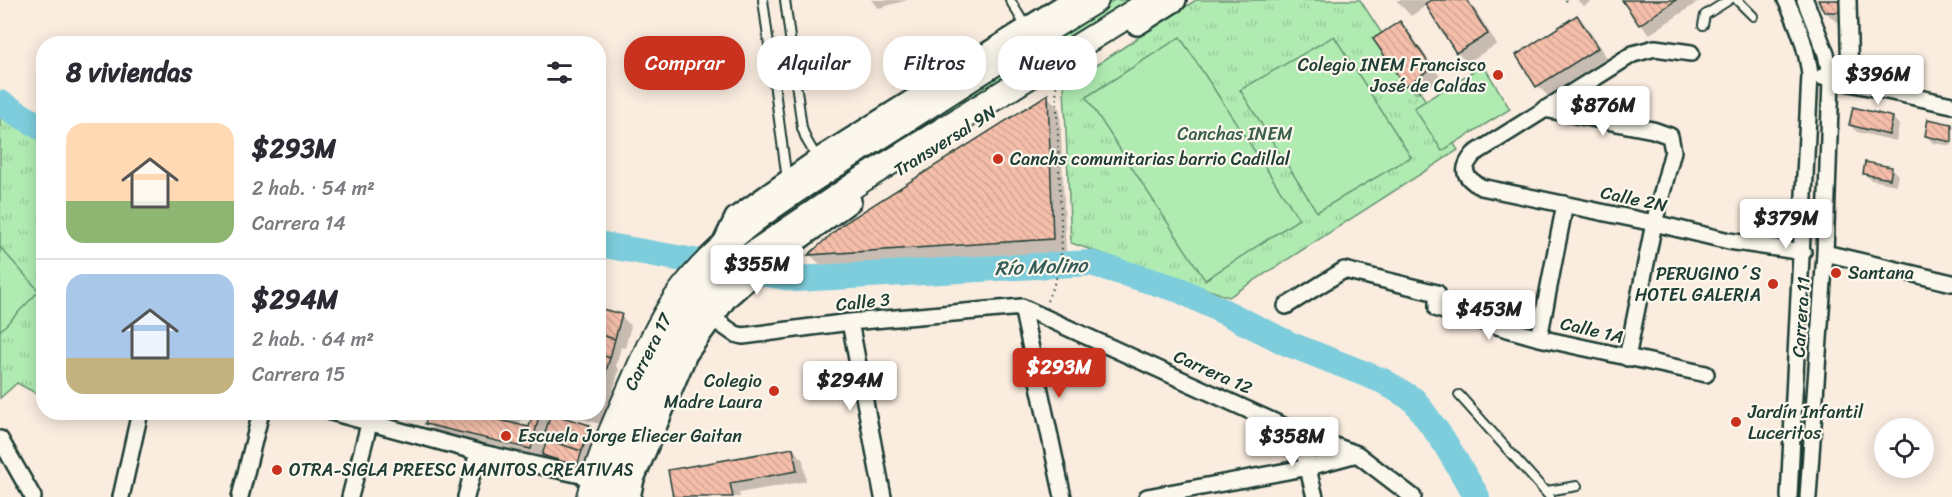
<!DOCTYPE html>
<html lang="es">
<head>
<meta charset="utf-8">
<style>
	:root { --surface:#fff; --page:#f2f2f3; --text:#2b2b33; --muted:#7c7c81; --line:#e1e1e2; --accent:#c8321e }
	body { margin:0; font-family:Sriracha,sans-serif; background:var(--page); color:var(--text); height:100vh; display:flex; flex-direction:column; font-size:22px; white-space:nowrap }
	* { box-sizing:border-box; margin:0 }
	p { font-size:20px; color:var(--muted) }
	.icon { flex:none; width:33px; height:33px; fill:none; stroke:currentColor; stroke-width:2; stroke-linecap:round; stroke-linejoin:round }
	.map { position:relative; flex:1; overflow:hidden }
	.drawer { position:absolute; left:36px; top:36px; width:570px; height:384px; display:flex; flex-direction:column; background:var(--surface); border-radius:24px; box-shadow:0 3px 15px #0003 }
	.drawer>* { flex:none }
	.hud { position:absolute; left:624px; top:36px; width:570px; height:54px; display:flex; gap:12px }
	.controls { position:absolute; left:1874px; top:418px; display:grid; gap:12px }
	.controls a { display:grid; place-items:center; width:60px; height:60px; border-radius:50%; background:var(--surface); box-shadow:0 3px 15px #0003; font-size:30px }
	.price { position:absolute; translate:-50% -51px; padding:0 14px; border-radius:6px; background:#fff; color:#222; font-size:20px; line-height:39px; filter:drop-shadow(0 2px 3px #0008) }
	.price::after { content:''; position:absolute; left:50%; top:36px; width:18px; height:14px; margin-left:-9px; background:inherit; clip-path:polygon(0 0,100% 0,50% 100%) }
	.price.current { background:var(--accent); color:#fff }
	ul { padding:0; list-style:none }
	li { display:flex; align-items:center; gap:18px; height:150px; padding:0 30px }
	li+li { border-top:2px solid var(--line) }
	li span { display:grid; place-items:center; flex:none; width:168px; height:120px; border-radius:18px; color:#555 }
	li>.icon { margin-inline-start:auto }
	span .icon { width:72px; height:72px; fill:#fffc; stroke-width:1 }
	li b { font-size:26px }
	h2 { display:flex; justify-content:space-between; align-items:center; height:72px; padding:0 30px; font-size:26px }
	.chip { padding:0 21px; border-radius:24px; background:var(--surface); box-shadow:0 3px 15px #0003; font-size:21px; line-height:54px }
	.chip.current { background:var(--accent); color:#fff }
	.map>svg:first-child { display:block }
	.grass { fill:url(#grass-tufts); stroke:#689473; stroke-width:1.5 }
	.pitch { fill:#b0ecb2; stroke:#689473; stroke-width:1.5 }
	.shadow { fill:#0003 }
	.lines { fill:none; stroke-linecap:round; stroke-linejoin:round }
	.river { stroke:#7ecddc; stroke-width:26 }
	.building { fill:url(#building-back-hatch); stroke:#1f3d34; stroke-width:1.5 }
	.lane-casing { stroke:#1f3d34; stroke-width:12 }
	.street-casing { stroke:#1f3d34; stroke-width:20 }
	.secondary-casing { stroke:#1f3d34; stroke-width:26 }
	.primary-casing { stroke:#1f3d34; stroke-width:28 }
	.path { stroke:#1f3d34; stroke-width:2; stroke-dasharray:1.5 4.5; stroke-linecap:butt }
	.lane { stroke:#fbf7ec; stroke-width:8 }
	.street { stroke:#fbf7ec; stroke-width:15 }
	.secondary { stroke:#fbf7ec; stroke-width:21 }
	.primary { stroke:#fbf7ec; stroke-width:24 }
	.poi-dot { fill:#c8321e; stroke:#fbf7ec; stroke-width:2 }
	.labels { text-anchor:middle; dominant-baseline:central; stroke-width:4.5; stroke-linejoin:round; paint-order:stroke }
	.poi-label { font-size:18px; fill:#1f3d34; stroke:#fbf7ec; text-anchor:start }
	.park-label { font-size:18px; fill:#3c604d; stroke:#fbf7ec }
	.street-label { font-size:18px; fill:#1f3d34; stroke:#fbf7ec }
	.water-label { font-size:20px; font-style:italic; fill:#325a56; stroke:#fbf7ec }
</style>
</head>
<body>
<div class="map">
<svg width="1952" height="497" viewBox="0 0 1952 497">
	<defs>
		<pattern id="grass-tufts" width="24" height="20" patternUnits="userSpaceOnUse" patternTransform="scale(1.5)"><rect width="24" height="20" fill="#b0ecb2"/><path d="M3 7l-1-3M5 7V3M7 7l1-3M15 17l-1-3M17 17v-4M19 17l1-3" fill="none" stroke="#97cb9a"/></pattern>
		<pattern id="building-back-hatch" width="6" height="6" patternUnits="userSpaceOnUse" patternTransform="scale(1.5)"><rect width="6" height="6" fill="#f5beaa"/><path d="M-1 5l2 2M0 0l6 6M5-1l2 2" fill="none" stroke="#d2a493"/></pattern>
	</defs>
	<rect width="100%" height="100%" fill="#faecdf"/>
	<filter id="ink" filterUnits="userSpaceOnUse"><feTurbulence type="fractalNoise" baseFrequency=".0167" numOctaves="2"/><feDisplacementMap in="SourceGraphic" scale="12" xChannelSelector="R" yChannelSelector="G"/><feConvolveMatrix kernelMatrix="1 2 1 2 8 2 1 2 1" color-interpolation-filters="sRGB"/></filter>
	<g filter="url(#ink)">
		<!-- grass -->
		<path class="grass" d="M1114,0H1134L747,251L741,244Z
			M1196,0H1360L1458,150L1229,297L1071,243L1064,86Z
			M0,115L43,141L44,394L41,396L17,383L0,398Z"/>
		<!-- pitch -->
		<path class="pitch" d="M1334,36L1411,157L1317,212L1240,90Z
			M1180,37L1299,219L1205,280L1086,97Z
			M1483,65L1510,109L1442,151L1414,108Z
			M0,247L39,291L0,331Z"/>
		<!-- shadow -->
		<path class="shadow" d="M871,0H908L879,8Z
			M1396,0H1469L1497,44L1467,63L1457,52L1427,5L1411,16Z
			M1577,0H1594L1584,6Z
			M1624,0H1701L1650,34L1640,24Z
			M1819,0H1848L1851,22H1836L1825,11Z
			M1577,17L1587,27L1607,58L1548,96L1538,86Z
			M1400,23L1410,33L1441,78L1416,95L1406,85Z
			M1047,96L1060,109L1066,252L823,267L810,255Z
			M1893,118L1899,125L1896,141L1857,132L1850,125Z
			M1952,126V146L1933,143L1926,136Z
			M1891,168L1898,175L1896,185L1871,180L1864,173Z
			M598,310L621,316L631,326L625,348L621,347L616,366L619,369L604,425L567,415L565,412H598Z
			M472,412H523L519,427L530,429L535,412H556L555,417L589,427L599,437L584,472L551,462L545,456L544,462L440,436L427,423Z
			M793,449L803,460L806,481L739,493L740,497H675Z"/>
		<g class="lines">
			<!-- river -->
			<path class="river" d="M0,103L44,129
				M598,244L796,279L1091,263L1180,290L1289,344L1383,381L1414,400L1443,440L1477,497"/>
		</g>
		<!-- building -->
		<path class="building" d="M1431,0H1467L1488,34L1456,53L1425,4Z
			M1622,0H1676L1639,25Z
			M1818,0H1840L1842,12H1824Z
			M1577,15L1598,48L1536,87L1516,55Z
			M1400,21L1432,68L1405,86L1373,39Z
			M1048,94L1053,239L808,255L843,224Z
			M1853,107L1893,117L1889,135L1849,125Z
			M1928,119L1952,124V142L1925,136Z
			M1865,162L1892,167L1890,179L1863,174Z
			M598,308L622,314L615,339L598,334Z
			M598,334L615,339L610,358L598,354Z
			M598,354L610,358L601,388H598Z
			M428,412H491L490,418L529,427L533,412H540L531,449L425,424Z
			M551,414L590,425L582,451L543,439Z
			M547,440L582,451L577,466L542,455Z
			M793,448L797,471L730,483L733,497H673L668,470Z"/>
		<g class="lines">
			<!-- lane casing -->
			<g class="lane-casing">
				<path id="lane" d="M763,0L787,180
					M785,0L802,128L806,139L817,158
					M1010,0L1026,27
					M1737,0L1753,16
					M1703,25L1705,15L1729,0
					M1459,395L1550,497
					M1547,491L1577,486"/>
			</g>
			<!-- street casing -->
			<g class="street-casing">
				<path id="street" d="M1786,0C1798,24 1807,48 1810,75L1789,497
					M1805,0L1826,54L1831,79L1825,253L1808,497
					M1848,0L1850,83
					M1691,53L1655,48L1633,54L1474,154C1460,170 1464,177 1481,187L1654,223L1729,241L1803,252
					M1822,77L1952,105
					M1544,109L1653,130L1670,136L1673,151L1654,223L1627,358
					M1825,253L1952,283
					M1286,306L1344,270L1437,293V309L1539,338L1706,374
					M1022,307L1063,497
					M712,318L735,334L743,336L850,322L1022,307L1299,433L1357,454L1413,497
					M850,322L883,497
					M1539,338L1565,204
					M331,412L478,452L594,478
					M1299,433L1315,497
					M0,439L33,497
					M121,497L140,412
					M240,497L261,412
					M350,497L372,413
					M466,497L478,452
					M1147,497L1309,467L1357,454"/>
			</g>
			<!-- secondary casing -->
			<g class="secondary-casing">
				<path id="secondary" d="M1137,24L1175,0
					M723,245L736,218L818,160L1073,0
					M629,497L633,479L686,354L726,298L763,265L850,201"/>
			</g>
			<!-- primary casing -->
			<g class="primary-casing">
				<path id="primary" d="M589,497C598,460 613,426 629,391C643,359 656,327 676,298C725,229 808,183 878,138C950,92 1022,45 1096,0
					M612,497L628,447L668,354L695,310L716,286L745,259L865,178L1153,0"/>
			</g>
			<!-- path -->
			<path class="path" d="M1566,0L1568,4
				M1047,301L1056,279L1062,250L1056,81"/>
			<!-- lane -->
			<use href="#lane" class="lane"/>
			<!-- street -->
			<use href="#street" class="street"/>
			<!-- secondary -->
			<use href="#secondary" class="secondary"/>
			<!-- primary -->
			<use href="#primary" class="primary"/>
		</g>
	</g>
	<!-- markers -->
	<g class="poi-dot">
		<circle cx="1498" cy="75" r="6"/>
		<circle cx="998" cy="159" r="6"/>
		<circle cx="1836" cy="273" r="6"/>
		<circle cx="1773" cy="284" r="6"/>
		<circle cx="774" cy="391" r="6"/>
		<circle cx="1736" cy="422" r="6"/>
		<circle cx="506" cy="436" r="6"/>
		<circle cx="277" cy="470" r="6"/>
	</g>
	<g class="labels">
		<!-- poi labels -->
		<g class="poi-label">
			<text x="1486" y="65" text-anchor="end">Colegio INEM Francisco<tspan x="1486" dy="21">José de Caldas</tspan></text>
			<text x="1010" y="159">Canchs comunitarias barrio Cadillal</text>
			<text x="1848" y="273">Santana</text>
			<text x="1761" y="274" text-anchor="end">PERUGINO´S<tspan x="1761" dy="21">HOTEL GALERIA</tspan></text>
			<text x="762" y="381" text-anchor="end">Colegio<tspan x="762" dy="21">Madre Laura</tspan></text>
			<text x="1748" y="412">Jardín Infantil<tspan x="1748" dy="21">Luceritos</tspan></text>
			<text x="518" y="436">Escuela Jorge Eliecer Gaitan</text>
			<text x="289" y="470">OTRA-SIGLA PREESC MANITOS CREATIVAS</text>
		</g>
		<!-- park labels -->
		<g class="park-label">
			<text x="1235" y="134">Canchas INEM</text>
		</g>
		<!-- street labels -->
		<g class="street-label">
			<text transform="translate(945 141) rotate(-32)">Transversal 9N</text>
			<text transform="translate(1634 199) rotate(12)">Calle 2N</text>
			<text transform="translate(863 302) rotate(-6)">Calle 3</text>
			<text transform="translate(1801 317) rotate(-86)">Carrera 11</text>
			<text transform="translate(1592 330) rotate(13)">Calle 1A</text>
			<text transform="translate(648 352) rotate(-63)">Carrera 17</text>
			<text transform="translate(1213 372) rotate(24)">Carrera 12</text>
		</g>
		<!-- water labels -->
		<g class="water-label">
			<text transform="translate(1041 267) rotate(-2)">Río Molino</text>
		</g>
	</g>
</svg>
<div class="controls">
<a><svg class="icon" aria-label="locate" viewBox="0 0 24 24"><circle cx="12" cy="12" r="6"/><path d="M12 2v4M12 18v4M2 12h4M18 12h4"/></svg></a>
</div>
<b class="price" style="left:1878px;top:106px">$396M</b>
<b class="price" style="left:1603px;top:137px">$876M</b>
<b class="price" style="left:1786px;top:250px">$379M</b>
<b class="price" style="left:757px;top:296px">$355M</b>
<b class="price" style="left:1489px;top:341px">$453M</b>
<b class="price current" style="left:1059px;top:399px">$293M</b>
<b class="price" style="left:850px;top:412px">$294M</b>
<b class="price" style="left:1292px;top:468px">$358M</b>
<div class="hud">
<a class="chip current">Comprar</a>
<a class="chip">Alquilar</a>
<a class="chip">Filtros</a>
<a class="chip">Nuevo</a>
</div>
<section class="drawer">
<h2>8 viviendas<svg class="icon" aria-label="filters" viewBox="0 0 24 24"><path d="M4 7h16M4 17h16"/><circle cx="9" cy="7" r="2"/><circle cx="15" cy="17" r="2"/></svg></h2>
<ul>
<li><span style="background:linear-gradient(#ffd9b3 65%,#8fb573 0)"><svg class="icon" aria-label="home" viewBox="0 0 24 24"><path d="M3 11l9-7 9 7M6 9v11h12V9"/></svg></span><div><b>$293M</b><p>2 hab. · 54 m²</p><p>Carrera 14</p></div></li>
<li><span style="background:linear-gradient(#a9c7e8 70%,#c2b280 0)"><svg class="icon" aria-label="home" viewBox="0 0 24 24"><path d="M3 11l9-7 9 7M6 9v11h12V9"/></svg></span><div><b>$294M</b><p>2 hab. · 64 m²</p><p>Carrera 15</p></div></li>
</ul>
</section>
</div>
</body>
</html>
